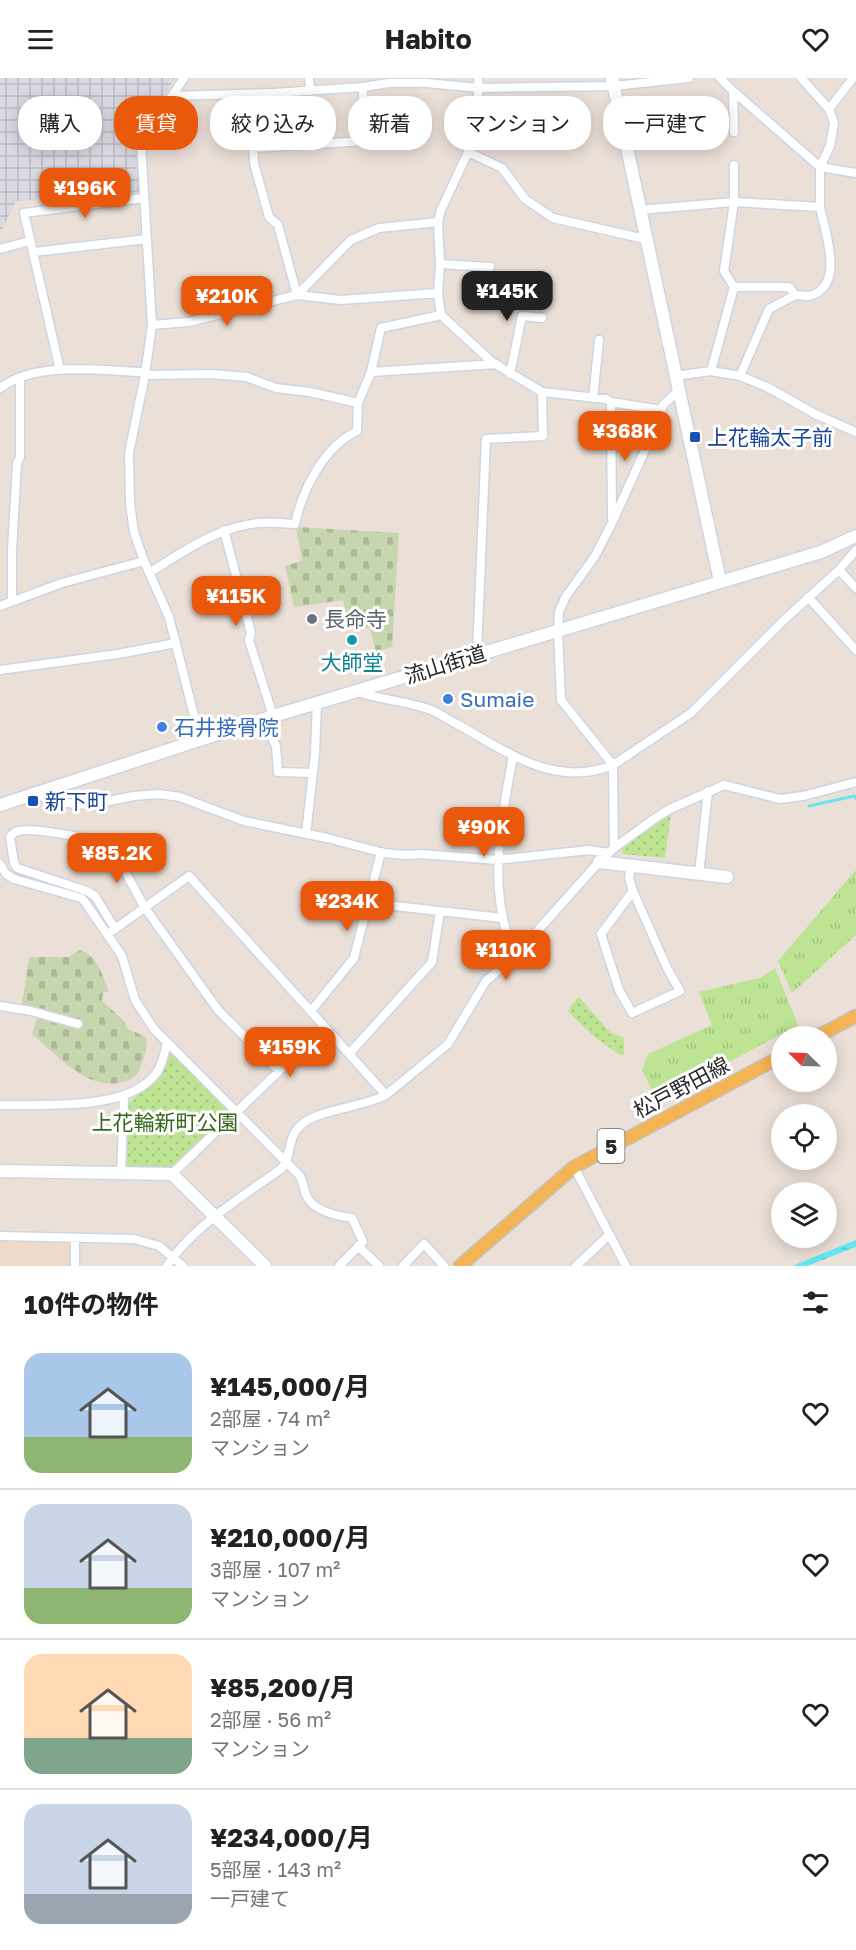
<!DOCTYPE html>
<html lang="ja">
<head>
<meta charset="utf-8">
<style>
	:root { --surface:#fff; --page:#f2f2f2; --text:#222; --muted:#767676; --line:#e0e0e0; --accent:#ea580c }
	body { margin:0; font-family:"Golos Text","Noto Sans JP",sans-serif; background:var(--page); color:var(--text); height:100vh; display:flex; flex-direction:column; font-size:22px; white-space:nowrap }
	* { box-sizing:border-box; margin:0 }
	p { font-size:20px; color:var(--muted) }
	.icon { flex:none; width:33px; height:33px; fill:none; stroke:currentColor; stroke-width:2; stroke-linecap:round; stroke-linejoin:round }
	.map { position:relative; height:1188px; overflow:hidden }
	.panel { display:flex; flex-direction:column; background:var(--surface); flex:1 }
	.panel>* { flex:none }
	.top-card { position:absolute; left:18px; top:18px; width:820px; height:54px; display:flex; gap:12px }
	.needle { width:39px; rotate:293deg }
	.fabs { position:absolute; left:771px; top:948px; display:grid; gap:12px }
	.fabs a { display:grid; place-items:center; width:66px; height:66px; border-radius:50%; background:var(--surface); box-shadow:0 3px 15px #0003; font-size:30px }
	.price { position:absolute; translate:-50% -51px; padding:0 14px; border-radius:12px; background:var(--accent); color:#fff; font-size:20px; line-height:39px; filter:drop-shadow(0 2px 3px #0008) }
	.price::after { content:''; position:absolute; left:50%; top:36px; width:18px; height:14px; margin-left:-9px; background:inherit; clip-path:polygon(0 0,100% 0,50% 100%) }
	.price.current { background:#222; color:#fff }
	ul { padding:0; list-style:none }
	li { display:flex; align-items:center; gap:18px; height:150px; padding:0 24px }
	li+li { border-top:2px solid var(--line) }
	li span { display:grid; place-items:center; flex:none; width:168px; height:120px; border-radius:18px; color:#555 }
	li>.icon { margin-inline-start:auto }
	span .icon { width:72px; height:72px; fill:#fffc; stroke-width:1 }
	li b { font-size:26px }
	h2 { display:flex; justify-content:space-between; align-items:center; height:72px; padding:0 24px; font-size:26px }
	.tag { padding:0 21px; border-radius:24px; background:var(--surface); box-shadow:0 3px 15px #0003; font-size:21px; line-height:54px }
	.tag.current { background:var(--accent); color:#fff }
	header { display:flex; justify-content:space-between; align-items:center; height:78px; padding:0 24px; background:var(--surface); font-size:27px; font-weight:700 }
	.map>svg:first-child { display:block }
	.industrial { fill:url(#industrial-grid) }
	.education { fill:#eedac7 }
	.grass { fill:url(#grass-tufts) }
	.cemetery { fill:url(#cemetery-stones) }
	.park { fill:url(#park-dots) }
	.water { fill:url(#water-ripples) }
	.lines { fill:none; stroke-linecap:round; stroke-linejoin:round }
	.stream { stroke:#66e5f2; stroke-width:3 }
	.street-casing { stroke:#ced5e2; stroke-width:11 }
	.secondary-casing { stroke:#ced5e2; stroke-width:15 }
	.primary-casing { stroke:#c3c3c3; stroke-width:15 }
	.street { stroke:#fff; stroke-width:8 }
	.secondary { stroke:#fff; stroke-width:12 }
	.primary { stroke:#f5b454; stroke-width:12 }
	.transit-dot { fill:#1a4fb4; stroke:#fff; stroke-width:2 }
	.worship-dot { fill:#6b7280; stroke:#fff; stroke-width:2 }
	.culture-dot { fill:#0f9aa8; stroke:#fff; stroke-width:2 }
	.shop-dot { fill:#3f7fe0; stroke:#fff; stroke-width:2 }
	.labels { text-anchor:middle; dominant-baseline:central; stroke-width:6; stroke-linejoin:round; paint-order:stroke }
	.shield { fill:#fff; stroke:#686868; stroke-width:1.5 }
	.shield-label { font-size:20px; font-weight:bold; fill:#282828 }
	.transit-label { font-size:21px; fill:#164399; stroke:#fff; text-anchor:start }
	.worship-label { font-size:21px; fill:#5b616d; stroke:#fff; text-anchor:start }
	.culture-label { font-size:21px; fill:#0d838f; stroke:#fff }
	.street-label { font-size:21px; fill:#282828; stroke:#fff }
	.shop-label { font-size:21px; fill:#366cbe; stroke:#fff; text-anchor:start }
	.park-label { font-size:21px; fill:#346617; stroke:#fff }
</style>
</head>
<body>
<header><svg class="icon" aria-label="menu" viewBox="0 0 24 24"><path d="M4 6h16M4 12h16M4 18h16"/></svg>Habito<svg class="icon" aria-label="heart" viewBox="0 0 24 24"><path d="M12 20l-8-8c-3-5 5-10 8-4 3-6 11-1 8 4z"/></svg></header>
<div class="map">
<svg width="856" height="1188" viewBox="0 0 856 1188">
	<defs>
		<pattern id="industrial-grid" width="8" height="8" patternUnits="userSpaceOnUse" patternTransform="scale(1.5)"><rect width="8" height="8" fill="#dbdae3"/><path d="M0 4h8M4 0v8" fill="none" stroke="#bcbbc3"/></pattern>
		<pattern id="grass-tufts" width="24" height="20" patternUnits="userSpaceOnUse" patternTransform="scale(1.5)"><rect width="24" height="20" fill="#bce492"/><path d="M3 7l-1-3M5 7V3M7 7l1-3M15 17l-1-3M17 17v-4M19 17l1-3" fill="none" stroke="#a2c47e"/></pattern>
		<pattern id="cemetery-stones" width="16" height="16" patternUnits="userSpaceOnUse" patternTransform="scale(1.5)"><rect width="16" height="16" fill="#c8d6af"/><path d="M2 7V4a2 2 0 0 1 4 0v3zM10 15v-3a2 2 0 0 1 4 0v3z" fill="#acb897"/></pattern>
		<pattern id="park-dots" width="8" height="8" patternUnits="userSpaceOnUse" patternTransform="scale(1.5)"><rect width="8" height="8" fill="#bce492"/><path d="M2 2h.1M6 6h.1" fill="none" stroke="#a2c47e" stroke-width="1.8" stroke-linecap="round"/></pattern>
		<pattern id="water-ripples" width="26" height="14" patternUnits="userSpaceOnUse" patternTransform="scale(1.5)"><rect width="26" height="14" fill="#66e5f2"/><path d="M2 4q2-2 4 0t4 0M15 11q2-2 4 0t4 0" fill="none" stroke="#58c4d0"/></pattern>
	</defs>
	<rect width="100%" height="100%" fill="#ebe0d8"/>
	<!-- industrial -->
	<path class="industrial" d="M0,0H175L138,60L140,114L16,123L0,156Z"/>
	<!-- education -->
	<path class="education" d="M0,1163L67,1164L71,1168L70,1188H0Z"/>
	<!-- grass -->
	<path class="grass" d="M856,792V857L792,915L778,883Z
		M775,890L798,947L657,1023L642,992L648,976L712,947L699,914L760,900Z"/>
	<!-- cemetery -->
	<path class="cemetery" d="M296,449L399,455L392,569L376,574L370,550H363L360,544L348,545L343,522L294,529L285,488L302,483Z
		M80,872C98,877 102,898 109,913L103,915L102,923L122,941L128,951L146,959C148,969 144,980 140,990C137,999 131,1002 123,1004C88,1014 56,976 32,956L39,932L22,927L29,879H69Z"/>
	<!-- park -->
	<path class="park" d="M671,735L665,780L623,776L622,769Z
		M579,919L610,954L624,960V977H620L596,960L568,934L571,927Z
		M172,974L228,1030L227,1036L170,1090H130L126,1087L129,1024L162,998L168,975Z"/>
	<!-- water -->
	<path class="water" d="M856,1162V1169L807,1188H792Z"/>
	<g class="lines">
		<!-- stream -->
		<path class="stream" d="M809,728L854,718L856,720"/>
		<!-- street casing -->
		<g class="street-casing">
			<path id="street" d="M184,0L141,64L152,247L145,297L129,375L130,425L134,454L144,483L169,539L200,661
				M309,0L310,13
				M478,0L479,10L468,74L441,132L438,144L440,186L438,215L441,237L492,284L542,314L606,321L611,324L661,332
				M720,0L733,13L734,54
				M801,0L829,31L834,45L830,68L820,89V129
				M733,13L820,89L856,95
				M274,15L276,68
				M172,18L274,15L363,9L389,5H427L479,10L614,8L689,0
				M829,31L853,0
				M468,74L502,90L525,121L553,140L645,161
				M639,132L734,124L820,129C825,154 846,209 809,218C805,218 799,217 795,217L789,209H734L724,193L734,124V87
				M0,171L30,163
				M34,174L147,161
				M440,186L490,189
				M297,217L278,147L269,139L254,85L253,70L364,63L363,9
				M297,217L351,162L379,150L438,144
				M152,247L189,244L297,217L341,222L438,215
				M60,292L24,135L144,120
				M711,293L734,209
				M371,294L496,286
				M510,296L522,238L542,240
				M145,297L211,296L247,299L276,310L310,314L358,325
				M675,298L711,293L740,298L767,309L815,336L856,354
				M740,298L769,231L795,217
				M0,310C38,282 100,293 145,294
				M593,320L599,262
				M611,324L612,440
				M224,452L251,555L249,562L273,638
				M839,492L856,510
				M149,495C183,474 217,449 258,445C270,444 283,445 295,446C303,410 324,369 357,353L358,325L371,294L381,250L441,237
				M808,519L856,572
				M12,523V473L17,385L20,379V299
				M0,528L62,505L144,483
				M477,576L486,361L543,358L542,314
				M0,592L118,576L176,565
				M355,613C380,622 407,623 431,632C439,635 447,641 455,645C505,672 553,711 613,687L691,635L784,542L839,492L856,472
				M270,639L272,660L276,668L278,694L313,695
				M513,678C501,744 486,813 515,878
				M38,715L48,723L88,727L134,718L159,716L180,719L244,743L327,760L384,775L405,777L421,776L497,782L589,772L609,775
				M306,756L315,676L317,625
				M614,770L613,687L561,622L558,553L559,534L565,520L595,478L612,445L651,359L663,327L678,313
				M0,786L6,796L14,801L81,820L85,824L122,878L135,922L154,951L300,1098C303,1104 304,1111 306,1117C313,1133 337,1138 352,1140L363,1164L339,1188
				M631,788L629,800L633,813L667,890L680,913L632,935L619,912L601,856L633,813
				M699,796L708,713
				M368,825L502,840
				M115,851L95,818L87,813L17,790L14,785L10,759C13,755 13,755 18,753C33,749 97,761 111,768L145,830L218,932L279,993
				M112,853L189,798L386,1017
				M0,928L31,933L78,946
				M311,933L354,880L381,774
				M349,976L432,884L440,833
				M0,1027C44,1026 130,1034 157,994C163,986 165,973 167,964
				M574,1089L626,1188
				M121,1095L124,1018
				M172,1096L325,949
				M0,1158L134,1161L159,1168L183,1188
				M358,1168L379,1188
				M75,1188V1160
				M167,1188C191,1150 244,1117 281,1091C292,1079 287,1061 299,1049C316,1031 361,1030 386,1017L448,966L486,903L515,878L599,784L614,770L654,741L670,731L724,707L780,721L803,718L856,704
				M403,1188L424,1166L444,1188
				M576,1188L609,1157"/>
		</g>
		<!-- secondary casing -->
		<g class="secondary-casing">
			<path id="secondary" d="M612,0L720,503
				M0,727L270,639L821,474L856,458
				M599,784L727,799
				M0,1093L172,1096L265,1188"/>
		</g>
		<!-- primary casing -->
		<g class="primary-casing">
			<path id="primary" d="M818,958L856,938
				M460,1188L574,1089L782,978"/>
		</g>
		<!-- street -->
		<use href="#street" class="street"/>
		<!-- secondary -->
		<use href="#secondary" class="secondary"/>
		<!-- primary -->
		<use href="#primary" class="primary"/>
	</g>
	<!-- markers -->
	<g class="transit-dot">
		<rect x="689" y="353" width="12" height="12" rx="3"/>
		<rect x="27" y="717" width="12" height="12" rx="3"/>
	</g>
	<circle class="worship-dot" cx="312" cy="541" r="6"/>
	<circle class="culture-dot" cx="352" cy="562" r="6"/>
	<g class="shop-dot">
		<circle cx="448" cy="621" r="6"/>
		<circle cx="162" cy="649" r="6"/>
	</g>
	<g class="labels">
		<!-- shield labels -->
		<rect class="shield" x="597.5" y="1051" width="27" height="34" rx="4.5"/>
		<g class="shield-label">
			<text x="611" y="1068">5</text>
		</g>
		<!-- transit labels -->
		<g class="transit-label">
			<text x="707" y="359">上花輪太子前</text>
			<text x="45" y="723">新下町</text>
		</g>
		<!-- worship labels -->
		<g class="worship-label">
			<text x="324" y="541">長命寺</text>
		</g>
		<!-- culture labels -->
		<g class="culture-label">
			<text x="352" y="584">大師堂</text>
		</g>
		<!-- street labels -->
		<g class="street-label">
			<text transform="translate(445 586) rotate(-17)">流山街道</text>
			<text transform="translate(681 1009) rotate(-28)">松戸野田線</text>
		</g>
		<!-- shop labels -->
		<g class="shop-label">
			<text x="460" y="621">Sumaie</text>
			<text x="174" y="649">石井接骨院</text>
		</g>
		<!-- park labels -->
		<g class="park-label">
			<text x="165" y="1044">上花輪新町公園</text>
		</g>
	</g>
</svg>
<div class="fabs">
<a><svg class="needle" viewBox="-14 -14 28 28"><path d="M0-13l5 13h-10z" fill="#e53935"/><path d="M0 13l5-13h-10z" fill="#767676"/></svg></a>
<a><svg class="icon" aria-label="locate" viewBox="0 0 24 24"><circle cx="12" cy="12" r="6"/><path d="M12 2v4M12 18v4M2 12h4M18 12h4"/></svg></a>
<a><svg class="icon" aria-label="layers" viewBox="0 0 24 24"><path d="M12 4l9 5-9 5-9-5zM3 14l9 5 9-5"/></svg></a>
</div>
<b class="price" style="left:85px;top:141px">¥196K</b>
<b class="price current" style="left:507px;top:244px">¥145K</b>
<b class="price" style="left:227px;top:249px">¥210K</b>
<b class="price" style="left:625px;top:384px">¥368K</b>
<b class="price" style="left:236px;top:549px">¥115K</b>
<b class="price" style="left:484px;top:780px">¥90K</b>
<b class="price" style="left:117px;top:806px">¥85.2K</b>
<b class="price" style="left:347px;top:854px">¥234K</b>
<b class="price" style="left:506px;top:903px">¥110K</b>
<b class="price" style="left:290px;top:1000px">¥159K</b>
<div class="top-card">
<a class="tag">購入</a>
<a class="tag current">賃貸</a>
<a class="tag">絞り込み</a>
<a class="tag">新着</a>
<a class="tag">マンション</a>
<a class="tag">一戸建て</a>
</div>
</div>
<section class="panel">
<h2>10件の物件<svg class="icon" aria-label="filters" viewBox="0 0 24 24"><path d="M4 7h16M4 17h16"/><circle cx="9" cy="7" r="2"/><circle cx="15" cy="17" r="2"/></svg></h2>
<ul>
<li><span style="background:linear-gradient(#a9c7e8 70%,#8fb573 0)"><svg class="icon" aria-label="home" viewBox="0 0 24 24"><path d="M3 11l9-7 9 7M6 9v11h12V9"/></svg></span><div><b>¥145,000/月</b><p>2部屋 · 74 m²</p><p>マンション</p></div><svg class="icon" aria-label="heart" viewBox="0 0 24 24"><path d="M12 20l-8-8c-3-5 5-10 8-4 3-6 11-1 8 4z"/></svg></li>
<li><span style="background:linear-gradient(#c9d6e8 70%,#8fb573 0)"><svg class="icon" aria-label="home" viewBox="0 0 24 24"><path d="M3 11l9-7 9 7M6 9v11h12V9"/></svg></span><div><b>¥210,000/月</b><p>3部屋 · 107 m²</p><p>マンション</p></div><svg class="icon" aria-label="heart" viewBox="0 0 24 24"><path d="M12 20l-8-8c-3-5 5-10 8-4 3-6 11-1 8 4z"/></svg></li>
<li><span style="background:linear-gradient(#ffd9b3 70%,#7fa58c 0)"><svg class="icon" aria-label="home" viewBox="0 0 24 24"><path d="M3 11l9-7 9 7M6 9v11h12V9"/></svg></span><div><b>¥85,200/月</b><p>2部屋 · 56 m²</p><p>マンション</p></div><svg class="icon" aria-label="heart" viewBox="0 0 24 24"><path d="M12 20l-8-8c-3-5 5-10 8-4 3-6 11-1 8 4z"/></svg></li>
<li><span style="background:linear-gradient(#c9d6e8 75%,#9aa5b1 0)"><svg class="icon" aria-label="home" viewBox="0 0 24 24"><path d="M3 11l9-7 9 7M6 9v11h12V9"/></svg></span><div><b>¥234,000/月</b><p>5部屋 · 143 m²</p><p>一戸建て</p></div><svg class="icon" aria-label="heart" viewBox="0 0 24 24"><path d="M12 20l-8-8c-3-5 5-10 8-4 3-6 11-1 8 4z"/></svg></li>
</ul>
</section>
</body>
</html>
